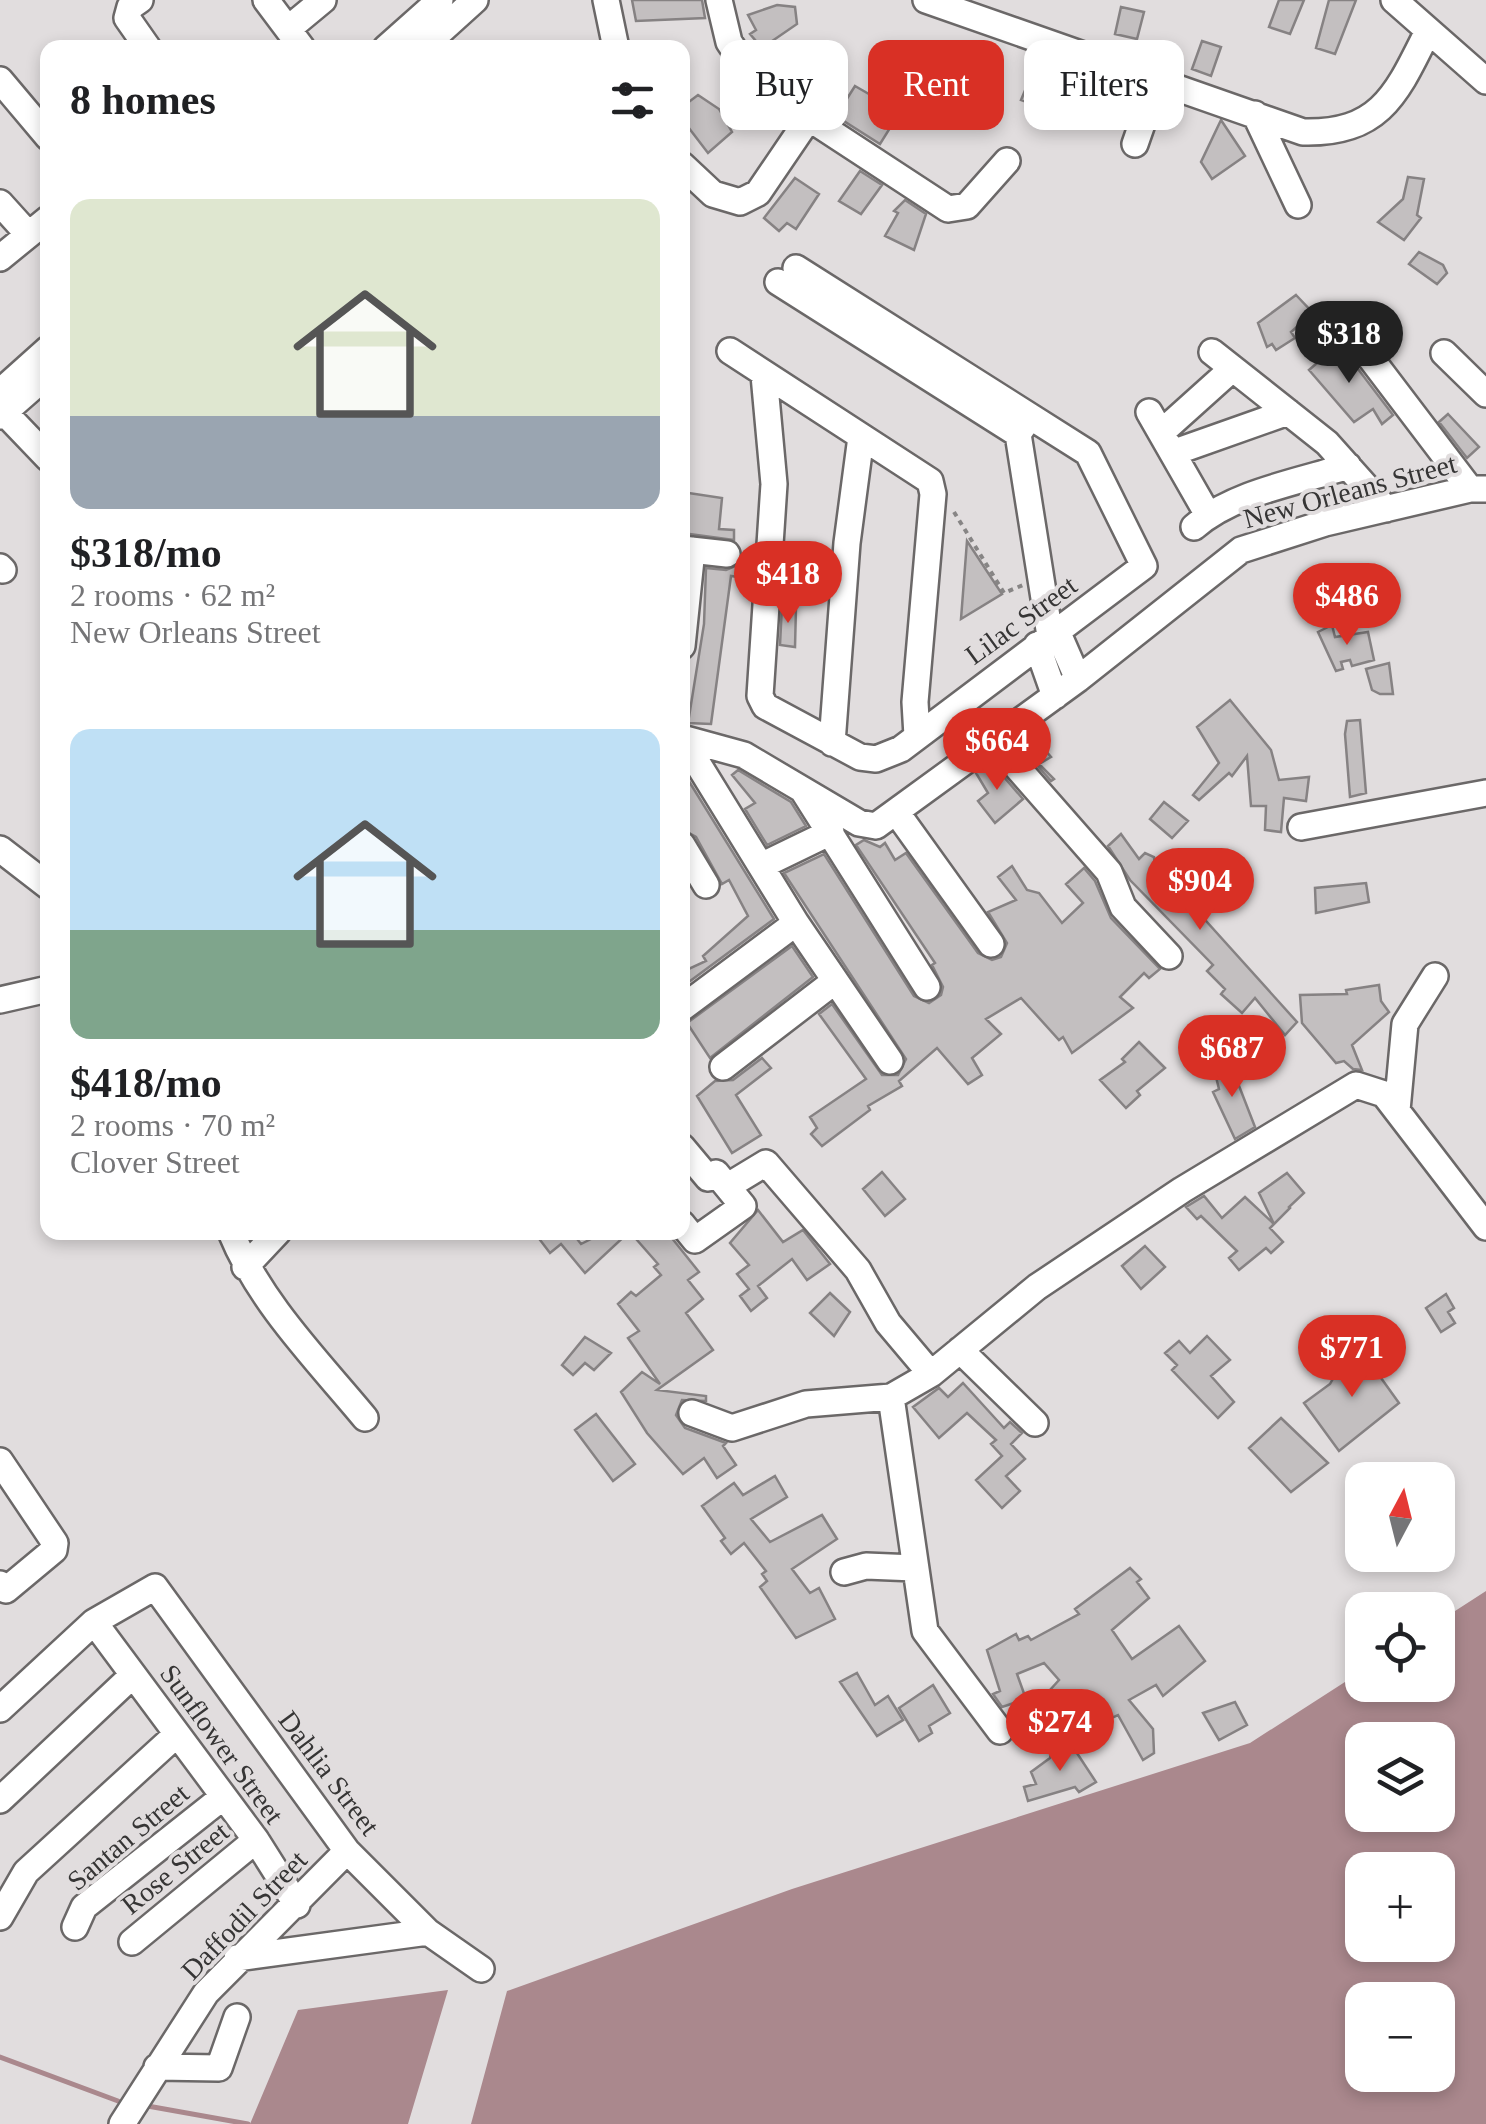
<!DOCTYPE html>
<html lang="en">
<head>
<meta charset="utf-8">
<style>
	:root { --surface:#fff; --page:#f2f2f2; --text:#202124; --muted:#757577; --accent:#d93025 }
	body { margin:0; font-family:Georgia,serif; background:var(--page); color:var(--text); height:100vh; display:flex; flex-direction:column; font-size:38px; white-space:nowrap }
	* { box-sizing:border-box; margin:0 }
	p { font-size:32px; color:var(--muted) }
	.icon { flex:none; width:55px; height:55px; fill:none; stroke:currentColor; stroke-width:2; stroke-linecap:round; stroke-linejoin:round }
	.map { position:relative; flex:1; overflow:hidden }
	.details { position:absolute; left:40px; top:40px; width:650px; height:1200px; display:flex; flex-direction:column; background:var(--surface); border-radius:20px; box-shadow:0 5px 15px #0003 }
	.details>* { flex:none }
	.hud { position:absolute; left:720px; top:40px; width:615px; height:90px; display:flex; gap:20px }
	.needle { width:65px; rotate:7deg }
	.tools { position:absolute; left:1345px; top:1462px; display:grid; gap:20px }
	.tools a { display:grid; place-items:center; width:110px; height:110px; border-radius:20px; background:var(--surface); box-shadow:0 5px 15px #0003; font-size:50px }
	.price { position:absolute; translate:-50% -85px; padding:0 22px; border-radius:35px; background:var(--accent); color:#fff; font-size:32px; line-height:65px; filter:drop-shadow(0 2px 5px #0008) }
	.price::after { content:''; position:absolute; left:50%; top:60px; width:30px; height:22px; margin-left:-15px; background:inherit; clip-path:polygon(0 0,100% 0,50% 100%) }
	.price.selected { background:#222; color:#fff }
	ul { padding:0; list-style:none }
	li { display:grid; align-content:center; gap:20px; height:530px; padding:0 30px }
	li span { display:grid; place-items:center; height:310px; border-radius:20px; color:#555 }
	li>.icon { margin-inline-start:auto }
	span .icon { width:180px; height:180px; fill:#fffc; stroke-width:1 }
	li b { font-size:42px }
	h2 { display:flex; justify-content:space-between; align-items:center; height:120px; padding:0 30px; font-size:42px }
	.chip { padding:0 35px; border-radius:20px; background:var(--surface); box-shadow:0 5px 15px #0003; font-size:35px; line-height:90px }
	.chip.selected { background:var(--accent); color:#fff }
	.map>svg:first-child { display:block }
	.water { fill:#aa888d; fill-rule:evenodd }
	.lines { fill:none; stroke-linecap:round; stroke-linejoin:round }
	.stream { stroke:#aa888d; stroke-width:5 }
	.building { fill:#c3bfc0; stroke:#868283; stroke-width:2.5 }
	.minor-casing { stroke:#6b6868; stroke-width:30 }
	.path { stroke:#878585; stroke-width:4; stroke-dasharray:5 5; stroke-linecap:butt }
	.minor { stroke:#fff; stroke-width:25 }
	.labels { text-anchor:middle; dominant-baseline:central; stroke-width:8; stroke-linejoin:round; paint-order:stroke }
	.street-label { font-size:28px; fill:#363535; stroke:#e1ddde }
</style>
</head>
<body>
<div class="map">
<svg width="1486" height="2124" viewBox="0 0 1486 2124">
	<rect width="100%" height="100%" fill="#e1ddde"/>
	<!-- water -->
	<path class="water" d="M1486,1591V2124H471L507,1991L792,1889L1250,1743L1362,1671V1685H1438V1622ZM1362,1740H1438V1815H1362ZM1362,1870H1438V1945H1362ZM1362,2000H1438V2075H1362Z
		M448,1990L408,2124H250L298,2010Z"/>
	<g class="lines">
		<!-- stream -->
		<path class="stream" d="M0,2057L118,2101
			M142,2105L248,2124"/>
	</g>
	<!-- building -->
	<path class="building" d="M632,0H702L705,18L636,21Z
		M1279,0H1304L1290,34L1269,27Z
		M1329,0H1356L1335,54L1316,48Z
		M777,5L795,7L797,24L762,48L750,34L756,30L748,15Z
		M1121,7L1144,12L1137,39L1115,34Z
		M1202,41L1221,47L1211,76L1192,69Z
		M813,48L836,61L814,90L793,74Z
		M1039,57L1060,64L1044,108L1021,100Z
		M855,86L900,112L880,144L836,116Z
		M698,95L719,109L732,132L708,153L682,119V107Z
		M1221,120L1245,156L1212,179L1201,162Z
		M860,171L882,185L861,214L839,201Z
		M1408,177L1424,179L1417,215L1421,218L1404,240L1378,222L1403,199Z
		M795,178L819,194L796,229L787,223L779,231L764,218Z
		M905,200L926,214L914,250L885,236L898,213L894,211Z
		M1419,252L1443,265L1447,273L1437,284L1409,264Z
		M1296,295L1313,313L1291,332L1295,338L1276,350L1272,344L1267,347L1258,323Z
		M1339,344L1393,415L1382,424L1373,409L1354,422L1309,370Z
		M1448,414L1479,447L1467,458L1439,422Z
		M682,492L722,498L719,529L734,530V540L682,533Z
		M967,541L1002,594L961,619Z
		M740,564L738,577L731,576L711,724L688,723L704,624L706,568L726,570Z
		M782,605L796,607L795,647L780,645Z
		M1332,625L1335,637L1368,632L1374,660L1352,666L1350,660L1341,662L1343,669L1336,671L1318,632Z
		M1389,663L1393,694H1380L1372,690L1366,669Z
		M1230,700L1271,750L1279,780L1309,777L1306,801L1284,798L1281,832L1265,830L1266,806H1251L1247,756L1232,776L1229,773L1199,800L1193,795L1219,763L1197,727Z
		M1360,720L1366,793L1350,797L1345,734L1347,721Z
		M1031,734L1051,757L1039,764L1054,779L1051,781L1021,747Z
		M991,762L1023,799L995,823L978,801L988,793L976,773Z
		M682,770L774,919L682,987V972L706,961L703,956L748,916L729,880L722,884L696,837L682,829Z
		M738,770L791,802L806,826L767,845L745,809L755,803L732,775Z
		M1164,802L1188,821L1172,838L1150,819Z
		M1121,834L1139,859L1145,853L1154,857L1155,866L1179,893L1192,881L1210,897L1198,912L1297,1022L1285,1035L1255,998L1242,1013L1221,994L1225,989L1207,971L1213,965L1130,880L1108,846Z
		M864,840L880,847L885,843L895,860L906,853L978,953L992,960L1001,957L1007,943L988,912L1016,900L998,877L1012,866L1027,890L1039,893L1062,923L1083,903L1066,884L1084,868L1095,881L1111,918L1160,969L1149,978L1144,973L1120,997L1133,1008L1072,1053L1063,1037L1059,1040L1021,998L986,1019L1001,1034L972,1058L982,1075L968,1084L937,1048L899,1081L902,1086L868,1106L870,1110L822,1146L811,1134L817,1128L810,1117L866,1079L819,1014L832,1004L882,1075H898L906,1059L784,873L824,854L914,996L929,1003L941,995L943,987L932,965L935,963L856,845Z
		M1366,883L1369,902L1316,913L1315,888Z
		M792,946L813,977L710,1058L687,1023Z
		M1379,985L1381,1001L1389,1012L1352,1045L1362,1070L1353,1069L1344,1061L1336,1063L1302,1023L1300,995L1347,994L1346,990Z
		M1139,1042L1165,1068L1137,1091L1140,1095L1126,1108L1100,1080L1125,1062L1122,1059Z
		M762,1058L771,1068L736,1095L761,1135L732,1153L697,1096L715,1081L733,1080Z
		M1229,1060L1255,1127L1235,1139L1213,1092L1219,1089L1212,1061Z
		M882,1172L905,1199L885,1216L863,1189Z
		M1287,1173L1304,1193L1289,1207L1290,1208L1270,1228L1283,1242L1271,1253L1266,1248L1239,1270L1229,1258L1237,1251L1201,1216L1197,1219L1186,1207L1204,1196L1222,1218L1245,1197L1274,1224L1259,1193Z
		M758,1210L783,1242L803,1230L830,1264L807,1280L792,1259L758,1286L767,1298L751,1311L740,1296L749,1289L737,1274L749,1265L730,1243Z
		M534,1232H578L574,1235L581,1244L605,1232H629L585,1273L561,1244L550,1253Z
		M630,1232H667L699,1272L688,1280L703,1299L686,1313L713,1350L657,1390L706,1396V1401L682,1400L676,1415L685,1428L726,1443L723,1446L736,1465L717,1478L704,1458L683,1474L647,1433L621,1392L642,1372L660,1384L628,1338L639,1331L618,1304L631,1292L636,1296L661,1275L654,1267L658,1264Z
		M1145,1246L1165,1267L1141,1289L1122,1266Z
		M830,1293L850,1312L834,1336L810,1313Z
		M1446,1294L1454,1308L1448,1312L1455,1323L1441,1332L1426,1308Z
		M1207,1336L1230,1360L1211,1376L1234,1402L1218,1418L1172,1370L1177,1365L1165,1353L1179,1341L1190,1353Z
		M585,1337L611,1353L594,1370L585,1363L573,1375L562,1365Z
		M1371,1347L1382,1367L1376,1371L1399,1403L1339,1451L1304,1403L1330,1384L1339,1368Z
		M963,1383L1004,1428L1010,1422L1022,1433L1011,1444L1025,1459L1006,1476L1020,1491L1002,1508L976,1480L1002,1456L991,1444L996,1440L967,1413L939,1438L913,1407L939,1388L948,1397Z
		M596,1414L635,1464L613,1481L575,1430Z
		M1281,1418L1328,1463L1291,1492L1249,1448Z
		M775,1476L787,1497L751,1519L770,1542L822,1515L837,1539L792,1569L810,1593L819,1588L835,1619L796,1638L760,1587L767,1581L762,1574L766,1571L744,1543L731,1554L721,1541L725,1538L702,1506L734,1483L743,1495Z
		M1130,1568L1141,1579L1137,1582L1149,1598L1112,1630L1132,1659L1179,1626L1205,1661L1163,1696L1156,1685L1129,1700L1153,1729L1154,1753L1143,1760L1118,1715L1076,1734L1058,1699L1030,1712L1059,1680L1044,1663L1017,1674L1026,1699L1002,1707L993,1694L1000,1691L987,1650L1016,1634L1019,1640L1028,1636L1031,1640L1079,1614L1075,1609Z
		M857,1673L875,1705L888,1696L903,1720L877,1736L840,1682Z
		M933,1685L950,1713L929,1726L932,1733L919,1741L899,1708Z
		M1235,1702L1247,1725L1219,1740L1203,1713Z
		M1069,1741L1096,1782L1079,1792L1075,1787L1028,1801L1024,1787L1036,1784L1031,1772L1050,1758L1052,1749Z"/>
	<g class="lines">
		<!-- minor casing -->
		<g class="minor-casing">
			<path id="minor" d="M140,0L130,7L127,18L148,48
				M266,0L302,48
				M606,0L616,48
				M719,0L729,42L757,84L948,209L967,206L1007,161
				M926,0L1303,132C1381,134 1397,93 1428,31
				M1394,0L1486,81
				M288,29L323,0
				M386,48L440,0
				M422,48L475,0
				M0,80L48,137
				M1255,114L1298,205
				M1135,144L1158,78
				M682,165L713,194L740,202L758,193L809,118
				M0,203L28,234
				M0,258L48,219
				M778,282L1018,434
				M1353,335L1470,489
				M730,351L930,481L933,494L915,702L917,736
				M1212,352L1327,443L1386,509
				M1444,353L1486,394
				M764,375L774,484L760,696L765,706L860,757L876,759L901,749L1144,566L1088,453L796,268
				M0,392L48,349
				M0,408L48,458
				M1149,412L1208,515
				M0,416L48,374
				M1027,421L1018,434L1050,636
				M1163,431L1232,369
				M1175,452L1288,412
				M1194,527C1234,492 1299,482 1348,466
				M682,549L727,554
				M0,567L3,570
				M1057,631L1078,679
				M1037,645L1055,696
				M682,646L692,550
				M682,738L744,755L859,823L876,826L1078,679L1241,550L1325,523L1470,489H1486
				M682,738L796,923L890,1061
				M994,741L1109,872L1123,907L1169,956
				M832,743L847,543L861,437
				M804,792L927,987
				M897,813L991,944
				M1301,827L1486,793
				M682,845L706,885
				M0,849L48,886
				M763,865L831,832
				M0,1000L48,989
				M682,1008L796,923
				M723,1067L835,981
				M1397,1110L1405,1024L1435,976
				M682,1147L708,1178L716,1173L743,1206L695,1240L682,1224
				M728,1186L766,1163L858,1270L888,1323L931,1374
				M231,1232C260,1303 317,1360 365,1418
				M245,1267L278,1232
				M960,1350L1035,1423
				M891,1397L925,1631L1000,1731
				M692,1413L732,1428L806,1404L891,1397L931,1374L1037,1287L1182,1190L1356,1085L1384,1094L1486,1227
				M0,1461L55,1543L54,1550L6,1590L0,1584
				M844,1572L866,1566L915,1568
				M94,1622L256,1840L297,1905
				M0,1709L94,1622L155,1587L347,1851L428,1932L481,1969
				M0,1800L133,1675
				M0,1917L26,1872L175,1736
				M75,1927L84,1907L223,1797
				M132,1942L256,1840
				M237,1958L428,1932
				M157,2067L219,2068L237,2017
				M122,2124L206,1993L347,1851"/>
		</g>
		<!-- path -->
		<path class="path" d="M954,512L1004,593L1023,585"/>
		<!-- minor -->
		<use href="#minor" class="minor"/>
	</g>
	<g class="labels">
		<!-- street labels -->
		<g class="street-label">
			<text transform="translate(1350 491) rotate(-15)">New Orleans Street</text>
			<text transform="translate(1021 620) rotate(-36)">Lilac Street</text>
			<text transform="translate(222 1744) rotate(54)">Sunflower Street</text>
			<text transform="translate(329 1773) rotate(53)">Dahlia Street</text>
			<text transform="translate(128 1837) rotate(-40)">Santan Street</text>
			<text transform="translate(175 1868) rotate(-39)">Rose Street</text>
			<text transform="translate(244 1915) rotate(-46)">Daffodil Street</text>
		</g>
	</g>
</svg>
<div class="tools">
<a><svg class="needle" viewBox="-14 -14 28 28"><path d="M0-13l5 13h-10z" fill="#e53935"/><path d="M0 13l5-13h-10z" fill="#757577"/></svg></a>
<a><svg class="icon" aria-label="locate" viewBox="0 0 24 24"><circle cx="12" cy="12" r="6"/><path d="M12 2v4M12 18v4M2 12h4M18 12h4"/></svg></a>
<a><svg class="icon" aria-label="layers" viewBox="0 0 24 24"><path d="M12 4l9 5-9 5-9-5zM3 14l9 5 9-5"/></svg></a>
<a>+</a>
<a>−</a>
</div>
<b class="price selected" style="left:1349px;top:386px">$318</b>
<b class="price" style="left:788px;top:626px">$418</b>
<b class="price" style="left:1347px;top:648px">$486</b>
<b class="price" style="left:997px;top:793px">$664</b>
<b class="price" style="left:1200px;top:933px">$904</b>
<b class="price" style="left:1232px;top:1100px">$687</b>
<b class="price" style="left:1352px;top:1400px">$771</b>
<b class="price" style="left:1060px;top:1774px">$274</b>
<div class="hud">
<a class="chip">Buy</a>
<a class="chip selected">Rent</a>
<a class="chip">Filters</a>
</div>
<section class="details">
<h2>8 homes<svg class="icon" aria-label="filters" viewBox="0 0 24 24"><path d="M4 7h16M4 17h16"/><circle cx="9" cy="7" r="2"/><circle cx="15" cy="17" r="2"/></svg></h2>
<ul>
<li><span style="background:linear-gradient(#dfe7d0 70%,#9aa5b1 0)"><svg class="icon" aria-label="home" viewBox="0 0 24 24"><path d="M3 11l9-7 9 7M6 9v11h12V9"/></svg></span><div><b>$318/mo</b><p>2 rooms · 62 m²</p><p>New Orleans Street</p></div></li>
<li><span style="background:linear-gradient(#bfe0f5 65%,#7fa58c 0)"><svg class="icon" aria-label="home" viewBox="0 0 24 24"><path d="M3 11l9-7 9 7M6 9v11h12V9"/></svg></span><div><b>$418/mo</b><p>2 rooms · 70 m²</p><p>Clover Street</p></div></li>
</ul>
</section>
</div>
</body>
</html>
